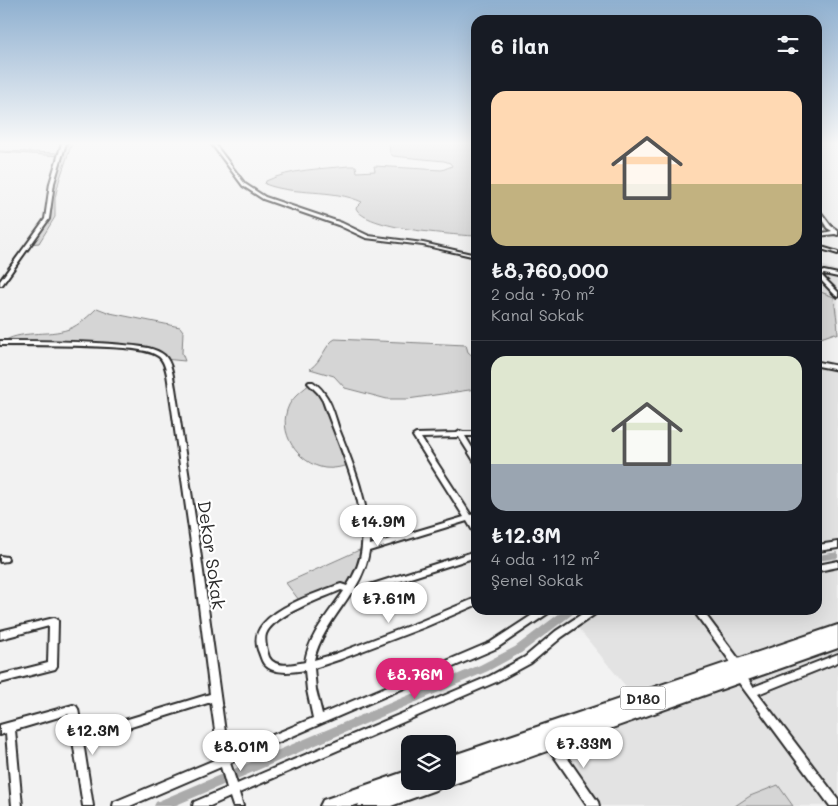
<!DOCTYPE html>
<html lang="tr">
<head>
<meta charset="utf-8">
<style>
	:root { --surface:#171b24; --page:#242831; --text:#f1f3f6; --muted:#9ea1a6; --line:#363941; --accent:#db2777 }
	body { margin:0; font-family:Mali,sans-serif; background:var(--page); color:var(--text); height:100vh; display:flex; flex-direction:column; font-size:19px; white-space:nowrap }
	* { box-sizing:border-box; margin:0 }
	p { font-size:16px; color:var(--muted) }
	.icon { flex:none; width:28px; height:28px; fill:none; stroke:currentColor; stroke-width:2; stroke-linecap:round; stroke-linejoin:round }
	.map { position:relative; flex:1; overflow:hidden }
	.details { position:absolute; left:471px; top:15px; width:351px; height:600px; display:flex; flex-direction:column; background:var(--surface); border-radius:15px; box-shadow:0 5px 20px #0002 }
	.details>* { flex:none }
	.buttons { position:absolute; left:401px; top:735px; display:grid; gap:10px }
	.buttons a { display:grid; place-items:center; width:55px; height:55px; border-radius:10px; background:var(--surface); box-shadow:0 5px 20px #0002; font-size:25px }
	.price { position:absolute; translate:-50% -42px; padding:0 11px; border-radius:18px; background:#fff; color:#222; font-size:16px; line-height:32px; filter:drop-shadow(0 1px 2px #0008) }
	.price::after { content:''; position:absolute; left:50%; top:30px; width:15px; height:11px; margin-left:-8px; background:inherit; clip-path:polygon(0 0,100% 0,50% 100%) }
	.price.selected { background:var(--accent); color:#fff }
	ul { padding:0; list-style:none }
	li { display:grid; align-content:center; gap:10px; height:265px; padding:0 20px }
	li+li { border-top:1px solid var(--line) }
	li span { display:grid; place-items:center; height:155px; border-radius:15px; color:#555 }
	li>.icon { margin-inline-start:auto }
	span .icon { width:90px; height:90px; fill:#fffc; stroke-width:1 }
	li b { font-size:21px }
	h2 { display:flex; justify-content:space-between; align-items:center; height:60px; padding:0 20px; font-size:21px }
	.map>svg:first-child { display:block }
	.built { fill:#e3e3e3 }
	.green { fill:#d5d5d5; stroke:#808080 }
	.lines { fill:none; stroke-linecap:round; stroke-linejoin:round }
	.canal { fill:#ababab; fill-rule:evenodd }
	.minor-casing { stroke:#2b2b2b; stroke-width:4 }
	.highway-casing { stroke:#2b2b2b; stroke-width:4 }
	.minor { fill:#fff; fill-rule:evenodd }
	.highway { fill:#fff; fill-rule:evenodd }
	.labels { text-anchor:middle; dominant-baseline:central; stroke-width:4.5; stroke-linejoin:round; paint-order:stroke }
	.shield { fill:#fff; stroke:#6b6b6b; stroke-width:1 }
	.shield-label { font-size:14px; font-weight:bold; fill:#2b2b2b }
	.near-street-label { font-size:18px; fill:#2b2b2b; stroke:#fff }
</style>
</head>
<body>
<div class="map">
<svg width="838" height="806" viewBox="0 0 838 806">
	<rect width="100%" height="100%" fill="#f2f2f2"/>
	<filter id="ink" filterUnits="userSpaceOnUse"><feTurbulence type="fractalNoise" baseFrequency=".02" numOctaves="2"/><feDisplacementMap in="SourceGraphic" scale="10" xChannelSelector="R" yChannelSelector="G"/><feConvolveMatrix kernelMatrix="1 2 1 2 8 2 1 2 1" color-interpolation-filters="sRGB"/></filter>
	<g filter="url(#ink)">
		<!-- built -->
		<path class="built" d="M818,264L838,271V335L818,320Z
			M818,364L838,368V545L818,548Z
			M838,564V806H793L777,785L750,796L735,806H595L550,742L637,700L574,623L595,610H818V568Z"/>
		<!-- green -->
		<path class="green" d="M60,143H72L59,181L55,198V217L39,243L29,244L47,219L48,205L61,156L0,152V151L58,153Z
			M389,143H476V236C455,235 364,229 356,208L362,202C331,188 296,196 265,184L266,181C291,169 321,169 349,166H356L357,172L375,171L374,166L442,170L452,166L450,163L444,161L393,156L390,153Z
			M818,291L834,297C835,310 838,321 838,335L835,333L818,339Z
			M97,308L110,313L180,327L183,331L182,353L185,361L164,359L150,350L107,346L1,343C20,329 47,337 69,329C79,325 89,316 97,308Z
			M335,339L466,345L468,352L476,359V389L408,399H387L345,388L334,376L310,369C322,361 326,343 335,339Z
			M311,383L319,389L349,465C341,467 333,469 325,468C298,464 276,432 289,405C294,396 304,389 311,383Z
			M366,547L350,590L341,587L302,604L286,583Z
			M778,785L793,806H735L750,796Z"/>
		<g class="lines">
			<!-- canal -->
			<path class="canal" d="M838,552V558L818,561V555Z
				M564,610H576L574,613L521,653L488,671L174,806H154L156,802L480,665L515,647Z"/>
			<!-- minor casing -->
			<g class="minor-casing">
				<path id="minor" d="M62,143H66L54,183L49,219L2,285H0V281L45,219L50,183Z
					M211,143H214L245,184L265,197L342,223L369,236L423,243L476,255V257L423,245L366,238L338,225L263,199L243,186Z
					M818,210H819L831,226L838,231V235L835,234L818,236V234L832,231L827,228L818,213Z
					M818,246L838,252V254L818,248Z
					M824,271L838,274V277L824,274L821,275L838,292V297L836,296L818,277V273Z
					M0,341C41,341 83,341 124,345C136,346 151,347 161,353C172,359 173,377 175,388L200,550L228,754L313,718L307,690L305,670C293,672 273,675 264,664C261,660 260,654 258,650C255,640 256,632 263,624C278,606 316,593 338,585L341,584L347,586C355,574 361,561 362,546C366,500 338,444 323,401L318,393L308,383L309,382H313C317,385 321,388 324,393C332,403 335,417 339,429C354,466 369,504 370,545L464,517L413,436L416,434L457,433L460,431L463,432H476V436H465L476,454V461H474L459,437L421,438L471,515L476,513V519H474L476,523V532L473,531L467,521L369,551C367,565 362,576 355,588L357,589L476,551V557L357,595L351,593C337,615 320,634 314,660L335,654L419,622L476,598V605L425,627L341,659L314,668L316,690L322,714L491,642L540,610H551L550,612L497,648L230,763L237,784L490,676L525,657L556,631L588,610H599L598,612L562,637L531,663L496,682L239,793L243,806H233L230,797L210,806H193L194,802L227,788L221,767L130,806H113L114,802L219,758L211,702L83,742L93,806H83L69,714L15,730L22,806H12L6,733L0,735V725L73,705L76,706L78,709L82,733L210,694L192,550L169,388C168,379 166,361 158,356C149,350 135,349 124,348C83,345 41,345 0,345ZM341,590L344,591C329,613 309,635 305,662C295,664 275,669 269,657C267,651 264,640 266,634C273,615 323,598 341,590Z
					M818,362L838,366V370L818,366Z
					M838,542V548L818,551V545Z
					M0,556L7,557L8,559L7,561L0,562Z
					M838,561V567L818,571V565Z
					M693,610H702L741,662L743,665L741,668L738,669L735,668Z
					M54,618L57,619L58,621L57,666L55,669L0,683V675L48,663L49,626L0,639V631Z
					M838,654V662L758,694L838,799V806H830L734,676L736,673C744,670 749,681 753,687Z
					M551,738L555,740L598,802L599,806H588L547,746L546,743L547,740Z"/>
			</g>
			<!-- highway casing -->
			<g class="highway-casing">
				<path id="highway" d="M838,625V648L448,786L445,785L438,789L391,806H358L359,804L353,806H320L323,800L329,798L410,770V781H448V757Z"/>
			</g>
			<!-- minor -->
			<use href="#minor" class="minor"/>
			<!-- highway -->
			<use href="#highway" class="highway"/>
		</g>
	</g>
	<!-- sky -->
	<linearGradient id="sky" x2="0" y2="1"><stop stop-color="#8fb0d0"/><stop offset="0.56" stop-color="#f9f9f9"/><stop offset="1" stop-color="#f9f9f9" stop-opacity="0"/></linearGradient>
	<rect width="838" height="256" fill="url(#sky)"/>
	<g class="labels">
		<!-- shield labels -->
		<rect class="shield" x="620.5" y="686.5" width="45" height="23" rx="4"/>
		<g class="shield-label">
			<text x="643" y="698">D180</text>
		</g>
		<!-- near-street labels -->
		<g class="near-street-label">
			<text transform="translate(212 555) rotate(82)">Dekor Sokak</text>
		</g>
	</g>
</svg>
<div class="buttons">
<a><svg class="icon" aria-label="layers" viewBox="0 0 24 24"><path d="M12 4l9 5-9 5-9-5zM3 14l9 5 9-5"/></svg></a>
</div>
<b class="price" style="left:378px;top:547px">₺14.9M</b>
<b class="price" style="left:389px;top:624px">₺7.61M</b>
<b class="price selected" style="left:415px;top:700px">₺8.76M</b>
<b class="price" style="left:93px;top:756px">₺12.3M</b>
<b class="price" style="left:584px;top:769px">₺7.33M</b>
<b class="price" style="left:241px;top:772px">₺8.01M</b>
<section class="details">
<h2>6 ilan<svg class="icon" aria-label="filters" viewBox="0 0 24 24"><path d="M4 7h16M4 17h16"/><circle cx="9" cy="7" r="2"/><circle cx="15" cy="17" r="2"/></svg></h2>
<ul>
<li><span style="background:linear-gradient(#ffd9b3 60%,#c2b280 0)"><svg class="icon" aria-label="home" viewBox="0 0 24 24"><path d="M3 11l9-7 9 7M6 9v11h12V9"/></svg></span><div><b>₺8,760,000</b><p>2 oda · 70 m²</p><p>Kanal Sokak</p></div></li>
<li><span style="background:linear-gradient(#dfe7d0 70%,#9aa5b1 0)"><svg class="icon" aria-label="home" viewBox="0 0 24 24"><path d="M3 11l9-7 9 7M6 9v11h12V9"/></svg></span><div><b>₺12.3M</b><p>4 oda · 112 m²</p><p>Şenel Sokak</p></div></li>
</ul>
</section>
</div>
</body>
</html>
